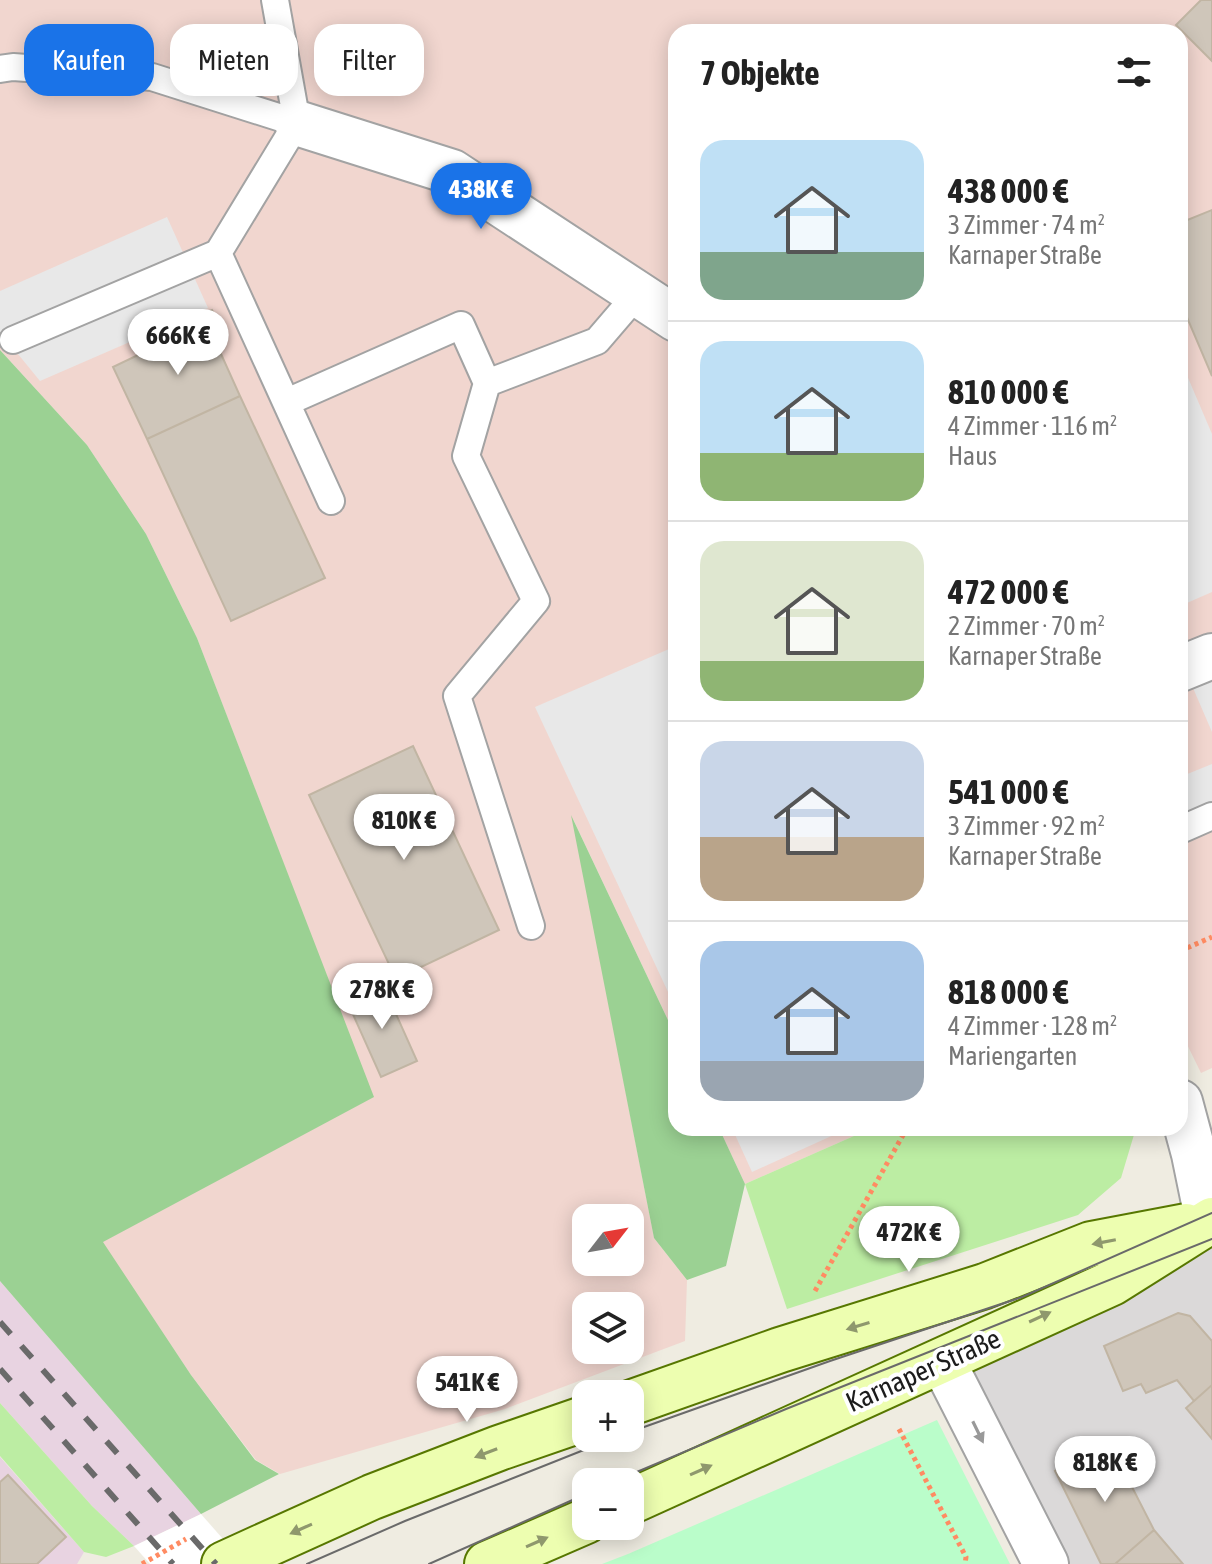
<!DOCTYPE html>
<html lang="de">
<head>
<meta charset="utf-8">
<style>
	:root { --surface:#fff; --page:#f6f6f6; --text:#222; --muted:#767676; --line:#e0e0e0; --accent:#1a73e8 }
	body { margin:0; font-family:"Asap Condensed",sans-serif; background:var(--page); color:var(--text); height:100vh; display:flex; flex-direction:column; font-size:30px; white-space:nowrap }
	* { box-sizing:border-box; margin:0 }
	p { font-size:26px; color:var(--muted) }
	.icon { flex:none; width:44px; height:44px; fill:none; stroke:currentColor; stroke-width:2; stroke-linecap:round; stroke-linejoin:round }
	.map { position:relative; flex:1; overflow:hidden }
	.sheet { position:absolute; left:668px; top:24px; width:520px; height:1112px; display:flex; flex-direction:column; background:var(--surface); border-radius:24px; box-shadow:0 4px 20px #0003 }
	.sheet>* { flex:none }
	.banner { position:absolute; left:24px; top:24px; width:524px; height:72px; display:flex; gap:16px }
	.needle { width:52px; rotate:59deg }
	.tools { position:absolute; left:572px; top:1204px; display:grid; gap:16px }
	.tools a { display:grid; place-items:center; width:72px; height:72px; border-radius:16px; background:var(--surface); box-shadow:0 4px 20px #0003; font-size:40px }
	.price { position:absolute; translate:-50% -68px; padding:0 18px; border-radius:28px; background:#fff; color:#222; font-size:26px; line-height:52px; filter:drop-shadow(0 2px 4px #0008) }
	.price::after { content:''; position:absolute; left:50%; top:48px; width:24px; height:18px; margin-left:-12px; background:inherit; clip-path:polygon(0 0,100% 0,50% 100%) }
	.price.active { background:var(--accent); color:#fff }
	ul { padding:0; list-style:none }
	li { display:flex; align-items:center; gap:24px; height:200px; padding:0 32px }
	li+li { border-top:2px solid var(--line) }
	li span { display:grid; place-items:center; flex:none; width:224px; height:160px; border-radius:24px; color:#555 }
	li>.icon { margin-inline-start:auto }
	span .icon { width:96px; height:96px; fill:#fffc; stroke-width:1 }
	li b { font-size:34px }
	h2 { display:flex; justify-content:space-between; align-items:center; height:96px; padding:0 32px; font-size:34px }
	.chip { padding:0 28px; border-radius:24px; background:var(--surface); box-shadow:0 4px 20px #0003; font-size:28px; line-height:72px }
	.chip.active { background:var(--accent); color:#fff }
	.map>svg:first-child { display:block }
	.residential { fill:#dbd9d9 }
	.commercial { fill:#f1d6cf; fill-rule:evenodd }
	.industrial { fill:#e8d3e1 }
	.grass { fill:#bceda3 }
	.forest { fill:#9bd193 }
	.park { fill:#bafdca }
	.parking { fill:#e8e8e8 }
	.pier { fill:#fff }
	.building { fill:#cfc6ba; stroke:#c1b5a3; stroke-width:2 }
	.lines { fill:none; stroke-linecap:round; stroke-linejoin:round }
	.service-casing { stroke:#a3a3a3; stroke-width:30 }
	.minor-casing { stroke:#a3a3a3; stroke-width:48 }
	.secondary-casing { stroke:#577700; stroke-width:48 }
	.path { stroke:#ff8b62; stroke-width:5; stroke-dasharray:4 4; stroke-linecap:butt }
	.service { stroke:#fff; stroke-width:26 }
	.minor { stroke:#fff; stroke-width:44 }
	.secondary { stroke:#edfeb0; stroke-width:44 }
	.tram { stroke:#6a6a6a; stroke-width:2 }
	.rail { stroke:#6a6a6a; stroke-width:6; stroke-dasharray:16 16; stroke-linecap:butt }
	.oneway { fill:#8f986d }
	.oneway2 { fill:#999 }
	.labels { text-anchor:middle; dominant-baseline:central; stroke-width:8; stroke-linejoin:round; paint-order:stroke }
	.street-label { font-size:28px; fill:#1c1c1c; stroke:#fff }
</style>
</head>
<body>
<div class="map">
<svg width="1212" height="1564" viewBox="0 0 1212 1564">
	<rect width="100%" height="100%" fill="#efece1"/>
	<!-- residential -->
	<path class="residential" d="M1212,1226V1564H1054L955,1369Z"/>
	<!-- commercial -->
	<path class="commercial" d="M0,0H1212V1068L1201,1073L1180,1030V32H676V1037L573,819L654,1238L687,1280L685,1341L505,1409L280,1474L256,1460L191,1375L102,1242L373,1097L197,638L146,534L87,445L0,350ZM586,1218H630V1262H586ZM586,1306H630V1350H586Z
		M719,1128H872L745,1184Z"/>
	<!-- industrial -->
	<path class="industrial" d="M0,1281L201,1514L134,1546L92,1506L0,1403Z
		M0,1457L84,1552L77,1564H0Z"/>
	<!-- grass -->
	<path class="grass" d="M872,1128H1136L1121,1178L1078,1215L787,1309L745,1184Z
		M0,1403L92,1506L134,1546L106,1557L84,1552L0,1456Z"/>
	<!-- forest -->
	<path class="forest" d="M0,350L87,445L146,534L197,638L374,1097L103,1242L191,1375L255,1460L279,1474L201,1514L0,1281Z
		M571,815L676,1037V1128H719L745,1184L726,1266L687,1280L654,1238Z"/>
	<!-- park -->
	<path class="park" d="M937,1420L1010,1564H602L628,1554Z"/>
	<!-- parking -->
	<path class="parking" d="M167,217L208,308L40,381L0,332V291Z
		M1180,359L1212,434V592L1180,606Z
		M676,646V1009L535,707Z
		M1212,680V732L1193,688Z
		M1212,764V803L1180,817V777Z
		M732,1128H849L752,1172Z"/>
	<!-- pier -->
	<path class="pier" d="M201,1514L245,1564H150L134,1546Z"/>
	<!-- building -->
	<path class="building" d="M1201,0H1212V61L1176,25Z
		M1212,210V376L1180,301V223Z
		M212,310L221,330L212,334L240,396L147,439L113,367L159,345L155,337Z
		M240,396L325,578L231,621L147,439Z
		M413,746L499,930L396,979L309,795Z
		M383,985L417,1061L381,1077L347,1001Z
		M1178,1313L1190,1316L1212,1341V1385L1194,1401L1177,1380L1146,1393L1141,1384L1123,1391L1104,1346Z
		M1212,1385V1439L1186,1408Z
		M1110,1444L1154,1530L1115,1564H1101L1055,1471Z
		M8,1475L66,1537L37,1564H0V1482Z
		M1154,1530L1183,1564H1115Z"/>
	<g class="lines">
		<!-- service casing -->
		<g class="service-casing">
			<path id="service" d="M275,0L297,123L218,253L331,501
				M0,69L13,67L152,77L297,123
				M13,340L218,253
				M487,383L466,456L536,601L457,696L531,926
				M287,402L461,325L487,383L597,341L639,292
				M1180,830L1212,816"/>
		</g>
		<!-- minor casing -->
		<g class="minor-casing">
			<path id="minor" d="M297,123L452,172L676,319
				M1180,669L1212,656
				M1180,1102L1194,1154L1208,1222
				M943,1362L1046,1564"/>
		</g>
		<!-- secondary casing -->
		<g class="secondary-casing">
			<path id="secondary" d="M630,1403L780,1350L985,1286L1091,1244L1186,1226
				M630,1502L1112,1283L1212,1220
				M224,1564L372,1497L499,1448L586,1418
				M487,1564L586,1521"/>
		</g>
		<!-- path -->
		<path class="path" d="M1180,951L1212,937
			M815,1291L907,1128
			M899,1429L966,1557L965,1564
			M142,1564L186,1539"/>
		<!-- service -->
		<use href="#service" class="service"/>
		<!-- minor -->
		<use href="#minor" class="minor"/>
		<!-- secondary -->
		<use href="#secondary" class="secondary"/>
		<!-- tram -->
		<path class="tram" d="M630,1432L830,1361L1022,1297L1212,1213
			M613,1482L786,1409L1212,1239
			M307,1564L405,1521L614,1438
			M429,1564L586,1494"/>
		<!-- rail -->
		<path class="rail" d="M0,1322L216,1564
			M0,1369L173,1564"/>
	</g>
	<!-- one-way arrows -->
	<defs><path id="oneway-solid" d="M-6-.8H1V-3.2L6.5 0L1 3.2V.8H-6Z" transform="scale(2)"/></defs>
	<g class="oneway">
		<use href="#oneway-solid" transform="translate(1104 1242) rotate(169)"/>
		<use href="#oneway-solid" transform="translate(1040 1317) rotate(-25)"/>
		<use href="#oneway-solid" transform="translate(858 1326) rotate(163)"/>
		<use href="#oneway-solid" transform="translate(486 1453) rotate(159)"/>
		<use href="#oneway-solid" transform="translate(701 1470) rotate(-24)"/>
		<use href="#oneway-solid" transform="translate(301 1529) rotate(156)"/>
		<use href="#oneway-solid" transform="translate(537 1542) rotate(-24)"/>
	</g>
	<use class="oneway2" href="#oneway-solid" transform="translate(978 1432) rotate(64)"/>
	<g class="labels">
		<!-- street labels -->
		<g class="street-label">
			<text transform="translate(923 1370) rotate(-24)">Karnaper Straße</text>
		</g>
	</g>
</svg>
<div class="tools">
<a><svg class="needle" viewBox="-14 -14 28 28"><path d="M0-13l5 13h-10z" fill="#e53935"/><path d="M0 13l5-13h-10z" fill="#767676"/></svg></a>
<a><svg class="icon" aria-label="layers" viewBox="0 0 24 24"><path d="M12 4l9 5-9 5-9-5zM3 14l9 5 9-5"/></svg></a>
<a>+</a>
<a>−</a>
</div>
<b class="price active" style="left:481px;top:231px">438K €</b>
<b class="price" style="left:178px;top:377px">666K €</b>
<b class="price" style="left:404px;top:862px">810K €</b>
<b class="price" style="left:382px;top:1031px">278K €</b>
<b class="price" style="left:909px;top:1274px">472K €</b>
<b class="price" style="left:467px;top:1424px">541K €</b>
<b class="price" style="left:1105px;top:1504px">818K €</b>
<div class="banner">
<a class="chip active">Kaufen</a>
<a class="chip">Mieten</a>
<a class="chip">Filter</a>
</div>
<section class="sheet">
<h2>7 Objekte<svg class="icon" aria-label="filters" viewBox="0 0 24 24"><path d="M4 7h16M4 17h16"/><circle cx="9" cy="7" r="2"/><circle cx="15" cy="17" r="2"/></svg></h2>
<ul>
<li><span style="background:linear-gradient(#bfe0f5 70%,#7fa58c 0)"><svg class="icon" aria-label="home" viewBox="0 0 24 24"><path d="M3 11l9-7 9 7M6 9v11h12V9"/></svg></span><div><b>438 000 €</b><p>3 Zimmer · 74 m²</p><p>Karnaper Straße</p></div></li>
<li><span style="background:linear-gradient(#bfe0f5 70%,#8fb573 0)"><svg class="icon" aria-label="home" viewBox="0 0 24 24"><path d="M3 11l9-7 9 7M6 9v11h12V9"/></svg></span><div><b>810 000 €</b><p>4 Zimmer · 116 m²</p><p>Haus</p></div></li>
<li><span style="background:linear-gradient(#dfe7d0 75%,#8fb573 0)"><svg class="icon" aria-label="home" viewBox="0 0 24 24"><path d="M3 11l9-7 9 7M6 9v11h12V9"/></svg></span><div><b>472 000 €</b><p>2 Zimmer · 70 m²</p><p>Karnaper Straße</p></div></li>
<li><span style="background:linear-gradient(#c9d6e8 60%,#b9a48a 0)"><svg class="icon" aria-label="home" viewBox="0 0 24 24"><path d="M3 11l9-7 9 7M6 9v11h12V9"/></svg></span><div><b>541 000 €</b><p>3 Zimmer · 92 m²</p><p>Karnaper Straße</p></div></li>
<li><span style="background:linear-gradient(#a9c7e8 75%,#9aa5b1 0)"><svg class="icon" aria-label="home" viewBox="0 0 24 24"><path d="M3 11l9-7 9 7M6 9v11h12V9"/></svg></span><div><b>818 000 €</b><p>4 Zimmer · 128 m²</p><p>Mariengarten</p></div></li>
</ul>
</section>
</div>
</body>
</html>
